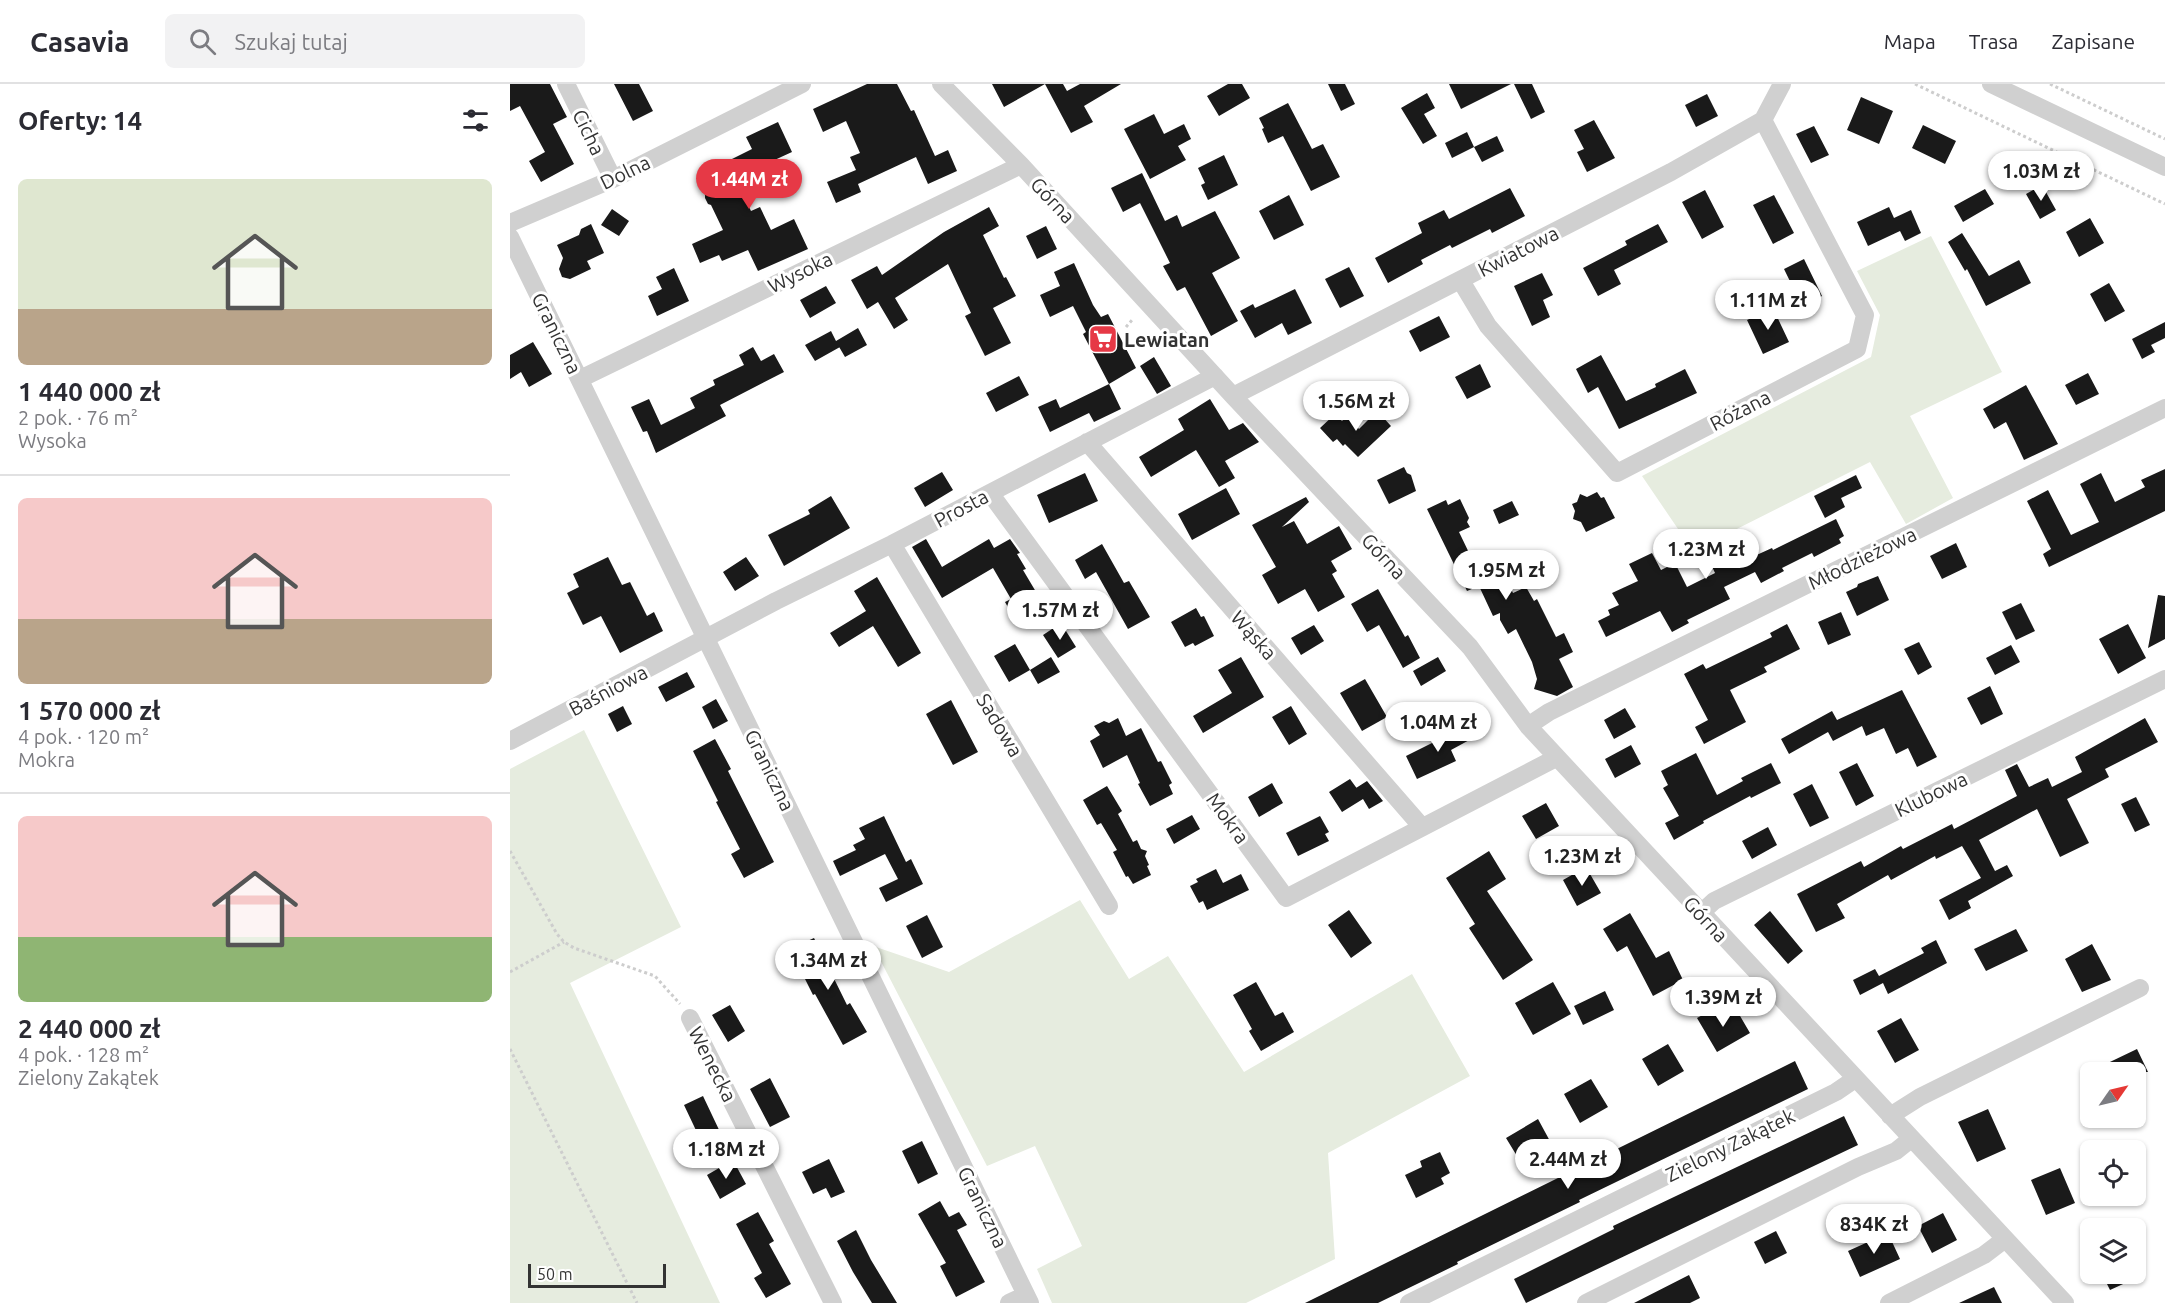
<!DOCTYPE html>
<html lang="pl">
<head>
<meta charset="utf-8">
<style>
	:root { --surface:#fff; --page:#f2f2f3; --text:#2b2b33; --muted:#7c7c81; --line:#e1e1e2; --accent:#e63946 }
	body { margin:0; font-family:Ubuntu,sans-serif; background:var(--page); color:var(--text); height:100vh; display:flex; flex-direction:column; font-size:22px; white-space:nowrap }
	* { box-sizing:border-box; margin:0 }
	p { font-size:20px; color:var(--muted) }
	.icon { flex:none; width:33px; height:33px; fill:none; stroke:currentColor; stroke-width:2; stroke-linecap:round; stroke-linejoin:round }
	.map { position:relative; flex:1; overflow:hidden }
	.details { display:flex; flex-direction:column; background:var(--surface); width:510px }
	.details>* { flex:none }
	.needle { width:39px; rotate:56deg }
	.controls { position:absolute; left:1570px; top:978px; display:grid; gap:12px }
	.controls a { display:grid; place-items:center; width:66px; height:66px; border-radius:9px; background:var(--surface); box-shadow:0 2px 4px #0004; font-size:30px }
	.scale { position:absolute; left:18px; bottom:15px; width:138px; box-sizing:border-box; padding-left:6px; border:3px solid #333; border-top:0; font-size:16px; line-height:21px; white-space:nowrap; color:#333; -webkit-text-stroke:4px #fff; paint-order:stroke }
	.price { position:absolute; translate:-50% -51px; padding:0 14px; border-radius:21px; background:#fff; color:#222; font-size:20px; line-height:39px; filter:drop-shadow(0 2px 3px #0008) }
	.price::after { content:''; position:absolute; left:50%; top:36px; width:18px; height:14px; margin-left:-9px; background:inherit; clip-path:polygon(0 0,100% 0,50% 100%) }
	.price.selected { background:var(--accent); color:#fff }
	ul { padding:0; list-style:none }
	li { display:grid; align-content:center; gap:12px; height:318px; padding:0 18px }
	li+li { border-top:2px solid var(--line) }
	li span { display:grid; place-items:center; height:186px; border-radius:9px; color:#555 }
	li>.icon { margin-inline-start:auto }
	span .icon { width:108px; height:108px; fill:#fffc; stroke-width:1 }
	li b { font-size:26px }
	h2 { display:flex; justify-content:space-between; align-items:center; height:72px; padding:0 18px; font-size:26px }
	header { display:flex; align-items:center; gap:36px; box-sizing:border-box; height:84px; padding:0 30px; background:var(--surface); border-bottom:2px solid var(--line) }
	header strong { font-size:28px }
	nav { display:flex; gap:33px; margin-inline-start:auto; font-size:21px }
	.search { width:420px; height:54px; background:var(--page); display:flex; align-items:center; gap:15px; box-sizing:border-box; padding:0 21px; border-radius:9px; color:var(--muted); font-size:22px }
	main { display:flex; flex:1; min-height:0 }
	.map>svg:first-child { display:block }
	.green { fill:#e6ecdf }
	.building { fill:#1a1a1a }
	.lines { fill:none; stroke-linecap:round; stroke-linejoin:round }
	.path { stroke:#cdcdcd; stroke-width:3; stroke-dasharray:3 3; stroke-linecap:butt }
	.minor { stroke:#d0d0d0; stroke-width:18 }
	.labels { text-anchor:middle; dominant-baseline:central; stroke-width:6; stroke-linejoin:round; paint-order:stroke }
	.street-label { font-size:20px; fill:#333; stroke:#fff }
	.poi-label { font-size:20px; font-weight:bold; fill:#333; stroke:#fff; text-anchor:start }
</style>
</head>
<body>
<header>
<strong>Casavia</strong>
<div class="search"><svg class="icon" aria-label="search" viewBox="0 0 24 24"><circle cx="10" cy="10" r="6"/><path d="M15 15l6 6"/></svg>Szukaj tutaj</div>
<nav><a>Mapa</a><a>Trasa</a><a>Zapisane</a></nav>
</header>
<main>
<section class="details">
<h2>Oferty: 14<svg class="icon" aria-label="filters" viewBox="0 0 24 24"><path d="M4 7h16M4 17h16"/><circle cx="9" cy="7" r="2"/><circle cx="15" cy="17" r="2"/></svg></h2>
<ul>
<li><span style="background:linear-gradient(#dfe7d0 70%,#b9a48a 0)"><svg class="icon" aria-label="home" viewBox="0 0 24 24"><path d="M3 11l9-7 9 7M6 9v11h12V9"/></svg></span><div><b>1 440 000 zł</b><p>2 pok. · 76 m²</p><p>Wysoka</p></div></li>
<li><span style="background:linear-gradient(#f6c9c9 65%,#b9a48a 0)"><svg class="icon" aria-label="home" viewBox="0 0 24 24"><path d="M3 11l9-7 9 7M6 9v11h12V9"/></svg></span><div><b>1 570 000 zł</b><p>4 pok. · 120 m²</p><p>Mokra</p></div></li>
<li><span style="background:linear-gradient(#f6c9c9 65%,#8fb573 0)"><svg class="icon" aria-label="home" viewBox="0 0 24 24"><path d="M3 11l9-7 9 7M6 9v11h12V9"/></svg></span><div><b>2 440 000 zł</b><p>4 pok. · 128 m²</p><p>Zielony Zakątek</p></div></li>
</ul>
</section>
<div class="map">
<svg width="1655" height="1219" viewBox="0 0 1655 1219">
	<rect width="100%" height="100%" fill="#fff"/>
	<!-- green -->
	<path class="green" d="M1421,152L1492,288L1400,332L1443,414L1396,440L1360,378L1183,467L1132,392L1361,273L1370,231L1347,187Z
		M74,646L171,843L60,899L210,1219H0V685Z
		M570,816L619,895L658,872L734,988L902,890L960,992L818,1069L825,1175L736,1219H542L527,1185L572,1162L525,1062L477,1082L363,862L439,888Z"/>
	<!-- building -->
	<path class="building" d="M0,0H40L57,33L43,40L64,80L31,98L19,77L35,68L10,22L0,27Z
		M104,0H129L143,27L123,37Z
		M357,0H387L401,27L404,26L425,72L438,66L447,87L418,100L406,73L348,100L351,108L326,119L317,98L346,86L340,73L350,69L336,37L313,48L303,25Z
		M482,0H553L557,7L570,0H611L574,22L583,38L561,49L535,0L494,23Z
		M718,0H732L740,14L709,32L697,12Z
		M818,0H835L845,20L831,27Z
		M939,0H1001L951,25Z
		M1004,0H1022L1035,28L1021,35Z
		M917,9L925,24L914,30L927,52L913,60L891,24Z
		M1197,10L1208,32L1186,43L1175,21Z
		M1351,13L1383,27L1369,60L1337,46Z
		M778,19L802,65L813,60L830,93L801,107L773,52L758,59L752,45L754,44L749,34Z
		M644,30L654,50L674,40L681,55L668,62L676,76L640,95L614,45Z
		M1084,36L1105,74L1077,88L1067,68L1074,65L1064,46Z
		M268,38L282,68L225,94L241,127L250,123L261,146L284,135L298,165L248,187L238,166L212,177L209,171L190,179L182,160L213,146L201,121L198,120L195,114V106L213,98L206,83L242,65L236,53Z
		M1413,41L1446,57L1435,80L1402,64Z
		M1304,42L1319,71L1301,79L1286,50Z
		M957,48L964,63L942,74L935,59Z
		M987,52L994,67L972,78L964,63Z
		M714,71L728,101L698,116L691,101L695,99L688,84Z
		M632,89L655,137L667,131L672,143L705,127L730,174L702,189L728,237L701,252L675,203L667,207L653,182L660,179L630,119L613,128L601,104Z
		M1532,101L1546,126L1530,135L1516,110Z
		M1000,104L1015,132L982,149L980,145L942,164L940,161L911,176L913,180L878,199L865,174L912,149L908,139L934,126L939,135Z
		M1475,105L1484,120L1453,138L1444,122Z
		M1195,106L1214,143L1192,155L1172,118Z
		M779,111L794,141L764,156L749,127Z
		M1264,111L1284,149L1263,160L1243,121Z
		M479,123L489,142L473,151L494,194L496,193L506,212L483,224L501,259L475,272L455,232L461,229L438,180L385,214L398,236L384,245L368,218L357,225L341,196L367,182L372,191L434,148Z
		M1379,123L1384,134L1401,126L1411,149L1395,157L1390,147L1358,162L1347,138Z
		M102,125L119,137L109,152L91,141Z
		M1580,134L1594,159L1569,173L1556,148Z
		M81,140L94,169L77,177L81,185L60,195L52,193L49,185L53,174L47,161L69,151L71,145Z
		M1148,140L1158,158L1104,186L1111,200L1088,212L1073,184L1117,161L1115,157Z
		M536,142L547,165L527,175L516,152Z
		M1452,149L1479,192L1509,176L1521,199L1476,222L1457,185L1455,187L1438,158Z
		M1294,175L1312,212L1292,222L1274,185Z
		M564,179L583,221L591,233L598,230L626,284L599,300L573,250L576,248L563,222L540,233L530,211L550,202L544,188Z
		M839,183L854,212L830,224L815,195Z
		M164,184L179,217L147,232L138,212L152,205L146,193Z
		M1032,189L1043,211L1033,216L1040,233L1022,242L1004,202Z
		M1599,199L1615,227L1595,238L1580,210Z
		M316,202L326,219L300,234L290,216Z
		M785,205L802,239L778,251L772,239L745,254L730,227L743,220L745,224Z
		M1263,224L1279,258L1253,270L1237,236Z
		M929,232L940,253L910,268L899,247Z
		M1655,238V254L1641,261L1645,268L1632,275L1622,255Z
		M348,244L357,261L335,273L328,261L330,263L305,277L295,261L321,247L326,257Z
		M23,258L42,290L19,303L11,288L0,295V271Z
		M243,263L251,277L264,270L274,288L210,321L216,332L146,369L137,347L133,348L121,323L139,315L151,341L185,324L180,314L205,301L203,296L234,281L229,271Z
		M1091,271L1116,317L1146,303L1145,300L1175,285L1187,309L1109,345L1088,303L1078,309L1066,285Z
		M644,273L661,302L647,310L630,282Z
		M970,280L981,303L957,315L945,293Z
		M1578,289L1589,310L1566,321L1555,301Z
		M509,292L519,311L486,328L476,309Z
		M599,300L611,325L584,338L579,329L540,348L528,323L546,315L550,324Z
		M1516,301L1548,360L1514,376L1496,338L1484,345L1473,325Z
		M700,315L719,346L733,339L749,358L715,377L725,394L709,403L686,366L641,393L629,373L674,346L668,335Z
		M865,329L869,334L871,331L881,342L848,373L835,360L833,362L827,355L823,358L810,344L825,330L832,337L837,332L849,345Z
		M894,383L897,389L901,391L906,407L879,420L867,396Z
		M1655,385V427L1539,483L1533,470L1541,465L1517,417L1538,406L1561,451L1589,438L1570,400L1591,389L1605,418L1635,403L1631,396Z
		M432,388L443,406L415,423L404,404Z
		M575,389L588,417L539,439L527,411Z
		M1346,391L1352,404L1331,414L1335,423L1315,434L1304,412Z
		M716,404L730,430L682,456L668,430Z
		M1087,408L1091,414L1094,413L1105,434L1076,448L1071,438L1063,435L1065,427L1062,420L1067,418L1070,410L1077,413Z
		M321,412L340,444L274,482L258,451L300,430L298,426Z
		M796,413L799,418L772,443L784,437L797,460L829,442L842,465L821,477L827,487L822,490L835,513L808,528L795,505L768,520L752,491L766,483L742,441Z
		M950,415L959,434L957,438L960,443L949,448L962,475L973,469L979,480L987,476L1003,509L1016,503L1024,517L1027,515L1046,553L1054,549L1063,568L1049,575L1063,603L1047,612L1024,605L1027,595L1022,578L1006,545L998,550L990,536V529L983,532L969,502L957,507L917,425L936,416L938,421Z
		M1002,417L1009,431L989,440L983,426Z
		M1326,435L1334,452L1329,455L1331,459L1304,473L1302,469L1272,484L1274,487L1251,499L1245,488L1214,503L1220,515L1177,536L1179,539L1162,548L1150,527L1096,553L1088,537L1100,531L1098,526L1109,521L1102,509L1128,497L1119,480L1142,469L1151,486L1165,479L1177,503L1205,489L1195,467L1218,455L1225,471L1236,466L1240,474L1262,464L1263,466Z
		M416,455L432,483L479,455L484,464L500,455L510,469L507,470L516,485L513,486L532,518L504,534L495,518L501,515L483,484L432,514L402,463Z
		M1446,459L1457,483L1432,495L1420,472Z
		M592,460L614,499L619,497L640,533L618,545L586,488L575,495L565,476Z
		M98,473L112,501L120,498L137,532L144,528L153,547L110,569L91,532L73,541L57,509L69,503L63,490Z
		M236,473L249,492L225,507L213,488Z
		M1368,492L1379,516L1347,532L1336,508L1347,503L1348,500Z
		M367,493L411,569L388,583L363,542L329,563L320,549L356,527L344,507Z
		M868,505L895,553L898,551L910,574L893,584L869,541L857,548L841,520Z
		M1648,511L1655,512V555L1638,564Z
		M1511,519L1525,547L1506,556L1492,528Z
		M686,524L691,533L694,532L704,552L685,562L683,559L675,563L661,538Z
		M1331,528L1341,551L1318,561L1308,538Z
		M551,539L566,563L548,574L533,551Z
		M1277,540L1290,565L1254,583L1257,588L1220,606L1236,638L1194,660L1185,643L1198,636L1174,590L1193,580L1196,585L1262,553L1260,549Z
		M1618,540L1636,574L1608,590L1589,555Z
		M804,541L814,557L791,571L781,554Z
		M1409,558L1422,583L1408,591L1394,565Z
		M505,560L520,586L499,598L484,572Z
		M1501,561L1510,578L1485,591L1476,574Z
		M541,573L550,588L528,600L520,586Z
		M731,573L754,613L693,649L683,632L722,609L708,586Z
		M928,573L936,587L911,602L903,587Z
		M177,588L185,603L156,618L148,603Z
		M855,595L877,633L852,647L830,609Z
		M1480,602L1493,630L1471,641L1457,614Z
		M1392,606L1427,673L1407,683L1398,664L1386,670L1374,644L1356,652L1352,642L1323,657L1318,648L1279,670L1271,655L1322,627L1327,636Z
		M206,615L218,637L203,645L192,623Z
		M441,616L468,668L443,681L416,630Z
		M113,622L122,640L107,648L98,630Z
		M781,622L797,650L779,661L762,633Z
		M1115,624L1126,643L1104,655L1094,636Z
		M608,634L616,652L631,644L648,678L651,677L662,699L659,701L663,710L640,722L628,700L630,699L617,671L593,684L580,657L590,651L584,642L594,637L599,639Z
		M1635,634L1648,658L1595,685L1599,693L1557,715L1579,759L1550,773L1527,725L1469,756L1485,787L1497,781L1503,792L1458,817L1461,824L1439,836L1429,816L1471,794L1452,762L1426,775L1425,772L1381,796L1378,791L1327,820L1335,834L1306,848L1287,810L1351,777L1354,783L1391,762L1393,765L1442,740L1444,745L1507,712L1495,686L1507,680L1519,703L1538,694L1542,703L1572,688L1565,673Z
		M956,642L963,654L941,666L946,677L907,695L896,672Z
		M205,655L221,685L218,687L264,778L234,794L221,770L230,765L206,718L208,717L183,667Z
		M1121,661L1131,680L1105,694L1095,675Z
		M1186,669L1207,711L1233,697L1231,694L1261,679L1271,699L1241,714L1240,712L1193,737L1194,739L1164,756L1155,739L1169,732L1153,704L1158,701L1151,687Z
		M1347,679L1364,712L1346,722L1329,688Z
		M840,695L848,706L846,704L857,697L873,717L859,725L853,715L832,728L819,708Z
		M762,699L773,719L749,733L738,713Z
		M1302,700L1319,734L1300,743L1283,710Z
		M597,702L612,727L608,730L623,758L627,756L631,765L637,767L635,772L639,781L637,782L641,791L623,800L618,792L616,793L603,768L607,766L591,739L587,741L573,716Z
		M1626,713L1640,741L1625,748L1611,720Z
		M1036,719L1049,742L1026,755L1012,732Z
		M682,731L690,745L664,760L656,745Z
		M374,732L396,778L401,775L413,800L376,818L369,804L388,795L375,770L330,792L323,777L346,766L343,761L355,755L349,744Z
		M810,732L819,748L815,750L819,757L788,772L776,749Z
		M1258,743L1267,761L1242,775L1232,757Z
		M979,767L996,795L977,807L1023,876L993,896L959,844L965,840L936,794Z
		M1076,783L1091,809L1067,822L1053,796Z
		M706,785L713,799L731,790L739,806L697,826L693,817L689,819L680,802L688,798L686,795Z
		M839,826L862,859L841,874L818,841Z
		M1260,827L1293,867L1278,880L1244,841Z
		M1120,829L1146,874L1159,867L1173,896L1143,912L1117,862L1107,868L1093,845Z
		M417,831L433,863L412,874L396,842Z
		M1506,845L1518,867L1476,887L1464,865Z
		M304,854L337,921L340,919L357,948L333,961L305,910L303,911L280,865Z
		M1426,856L1437,879L1378,910L1373,899L1350,911L1343,896L1365,885L1369,892L1414,869L1411,864Z
		M1582,860L1601,896L1572,908L1555,875Z
		M746,898L765,932L773,928L784,948L751,967L739,947L742,945L723,911Z
		M1043,898L1061,930L1023,951L1005,919Z
		M1095,907L1104,926L1073,941L1064,922Z
		M220,921L235,947L218,958L202,931Z
		M1207,923L1213,933L1226,925L1240,949L1207,968L1187,934Z
		M1391,934L1409,966L1385,979L1367,947Z
		M1158,960L1174,987L1148,1002L1132,975Z
		M1627,965L1638,988H1579Z
		M1285,977L1298,1005L1069,1116L1070,1118L947,1178L948,1180L868,1219H795Z
		M260,994L280,1033L260,1043L240,1005Z
		M1081,995L1098,1023L1070,1039L1054,1010Z
		M193,1012L211,1050L192,1059L174,1021Z
		M1478,1025L1496,1065L1467,1078L1448,1038Z
		M1334,1032L1348,1061L1016,1219L1004,1195L1104,1145L1103,1142Z
		M1028,1035L1041,1059L1010,1077L996,1054Z
		M412,1057L428,1090L408,1100L392,1067Z
		M930,1068L940,1089L931,1094L934,1100L906,1114L895,1091L912,1083L910,1077Z
		M319,1075L335,1108L321,1114L316,1104L303,1110L292,1088Z
		M223,1076L236,1100L210,1115L197,1091Z
		M1550,1084L1565,1119L1536,1131L1521,1096Z
		M430,1117L439,1133L449,1128L457,1141L447,1146L475,1198L446,1213L430,1182L436,1179L408,1130Z
		M248,1128L264,1157L259,1160L281,1200L256,1214L244,1194L252,1189L226,1140Z
		M1433,1129L1447,1156L1422,1169L1408,1142Z
		M346,1146L361,1176L387,1219H362L343,1188L327,1157Z
		M1266,1147L1277,1169L1255,1180L1244,1158Z
		M1378,1149L1390,1175L1350,1193L1338,1167Z
		M1592,1190H1635L1600,1206Z
		M1179,1191L1190,1214L1180,1219H1124Z
		M1484,1203L1492,1219H1449Z"/>
	<g class="lines">
		<!-- path -->
		<path class="path" d="M1405,0L1655,120
			M1540,0L1655,55
			M616,243L622,236
			M0,767L47,850L54,858L64,864L145,892L170,920
			M0,888L54,858
			M0,965L127,1219"/>
		<!-- minor -->
		<path class="minor" d="M56,0L103,95
			M431,0L511,81L723,312L960,563L1018,642L1555,1219
			M1481,0L1655,83
			M0,139L103,95L292,0
			M0,153L520,1219
			M951,197L978,242L1107,389L1347,265L1355,231L1253,36
			M70,295L511,81
			M723,312L1161,88L1253,36L1272,0
			M577,358L912,743
			M480,409L776,814L1046,674
			M382,460L599,822
			M1018,642L1039,628L1655,324
			M0,657L266,517L382,460L705,292
			M1191,829L1204,817L1655,595
			M180,934L323,1219
			M1380,1032L1410,1013L1630,904
			M499,1219L516,1211
			M899,1219L1326,1008L1345,995
			M1076,1219L1348,1083L1386,1067L1401,1055
			M1379,1219L1474,1171L1495,1155"/>
	</g>
	<!-- icons -->
	<defs>
		<g id="supermarket-square" transform="scale(1.5)"><rect x="-9" y="-9" width="18" height="18" rx="4" fill="#e63946" stroke="#fff"/><path d="M-6-5.5h2.5l.6 2H6L4.5 2H-2.5L-4.4-4H-6ZM-1.5 3.2a1.3 1.3 0 1 0 .1 0ZM3 3.2a1.3 1.3 0 1 0 .1 0Z" fill="#fff"/></g>
	</defs>
	<g fill-rule="evenodd">
		<use href="#supermarket-square" x="593" y="255"/>
	</g>
	<g class="labels">
		<!-- street labels -->
		<g class="street-label">
			<text transform="translate(79 48) rotate(64)">Cicha</text>
			<text transform="translate(115 88) rotate(-26)">Dolna</text>
			<text transform="translate(543 116) rotate(47)">Górna</text>
			<text transform="translate(1008 167) rotate(-27)">Kwiatowa</text>
			<text transform="translate(290 188) rotate(-26)">Wysoka</text>
			<text transform="translate(47 249) rotate(64)">Graniczna</text>
			<text transform="translate(1230 326) rotate(-27)">Różana</text>
			<text transform="translate(451 424) rotate(-28)">Prosta</text>
			<text transform="translate(874 472) rotate(47)">Górna</text>
			<text transform="translate(1352 474) rotate(-26)">Młodzieżowa</text>
			<text transform="translate(744 551) rotate(49)">Wąska</text>
			<text transform="translate(98 606) rotate(-28)">Baśniowa</text>
			<text transform="translate(490 641) rotate(59)">Sadowa</text>
			<text transform="translate(260 686) rotate(64)">Graniczna</text>
			<text transform="translate(1421 710) rotate(-26)">Klubowa</text>
			<text transform="translate(718 734) rotate(54)">Mokra</text>
			<text transform="translate(1196 835) rotate(47)">Górna</text>
			<text transform="translate(203 980) rotate(63)">Wenecka</text>
			<text transform="translate(1220 1061) rotate(-26)">Zielony Zakątek</text>
			<text transform="translate(473 1123) rotate(64)">Graniczna</text>
		</g>
		<!-- poi labels -->
		<g class="poi-label">
			<text x="614" y="255">Lewiatan</text>
		</g>
	</g>
</svg>
<div class="controls">
<a><svg class="needle" viewBox="-14 -14 28 28"><path d="M0-13l5 13h-10z" fill="#e53935"/><path d="M0 13l5-13h-10z" fill="#7c7c81"/></svg></a>
<a><svg class="icon" aria-label="locate" viewBox="0 0 24 24"><circle cx="12" cy="12" r="6"/><path d="M12 2v4M12 18v4M2 12h4M18 12h4"/></svg></a>
<a><svg class="icon" aria-label="layers" viewBox="0 0 24 24"><path d="M12 4l9 5-9 5-9-5zM3 14l9 5 9-5"/></svg></a>
</div>
<div class="scale">50 m</div>
<b class="price" style="left:1531px;top:118px">1.03M zł</b>
<b class="price selected" style="left:239px;top:126px">1.44M zł</b>
<b class="price" style="left:1258px;top:247px">1.11M zł</b>
<b class="price" style="left:846px;top:348px">1.56M zł</b>
<b class="price" style="left:1196px;top:496px">1.23M zł</b>
<b class="price" style="left:996px;top:517px">1.95M zł</b>
<b class="price" style="left:550px;top:557px">1.57M zł</b>
<b class="price" style="left:928px;top:669px">1.04M zł</b>
<b class="price" style="left:1072px;top:803px">1.23M zł</b>
<b class="price" style="left:318px;top:907px">1.34M zł</b>
<b class="price" style="left:1213px;top:944px">1.39M zł</b>
<b class="price" style="left:216px;top:1096px">1.18M zł</b>
<b class="price" style="left:1058px;top:1106px">2.44M zł</b>
<b class="price" style="left:1364px;top:1171px">834K zł</b>
</div>
</main>
</body>
</html>
